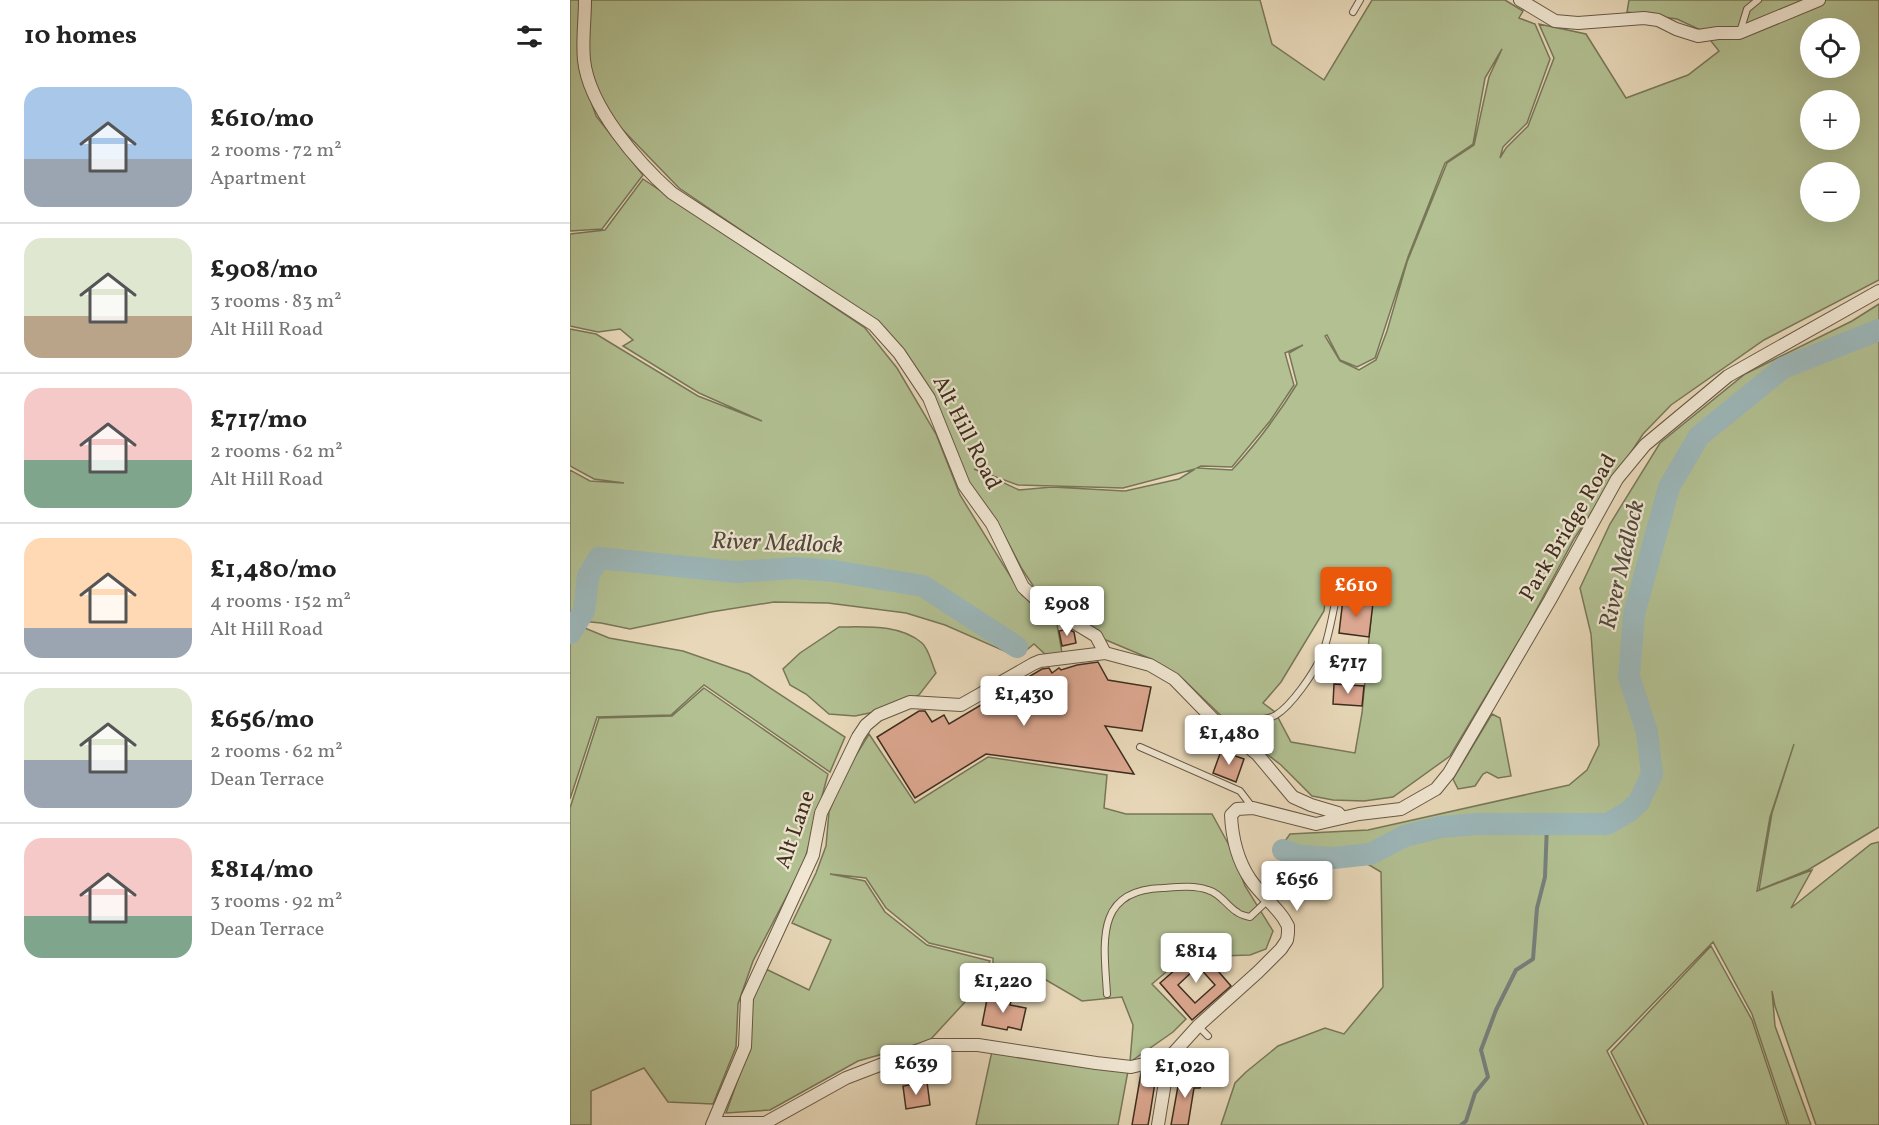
<!DOCTYPE html>
<html lang="en">
<head>
<meta charset="utf-8">
<style>
	:root { --surface:#fff; --page:#f6f6f6; --text:#222; --muted:#767676; --line:#e0e0e0; --accent:#ea580c }
	body { margin:0; font-family:Vollkorn,serif; background:var(--page); color:var(--text); height:100vh; display:flex; flex-direction:column; font-size:22px; white-space:nowrap }
	* { box-sizing:border-box; margin:0 }
	p { font-size:20px; color:var(--muted) }
	.icon { flex:none; width:33px; height:33px; fill:none; stroke:currentColor; stroke-width:2; stroke-linecap:round; stroke-linejoin:round }
	.map { position:relative; flex:1; overflow:hidden }
	.details { display:flex; flex-direction:column; background:var(--surface); width:570px }
	.details>* { flex:none }
	.buttons { position:absolute; left:1230px; top:18px; display:grid; gap:12px }
	.buttons a { display:grid; place-items:center; width:60px; height:60px; border-radius:50%; background:var(--surface); box-shadow:0 6px 24px #0002; font-size:30px }
	.price { position:absolute; translate:-50% -51px; padding:0 14px; border-radius:6px; background:#fff; color:#222; font-size:20px; line-height:39px; filter:drop-shadow(0 2px 3px #0008) }
	.price::after { content:''; position:absolute; left:50%; top:36px; width:18px; height:14px; margin-left:-9px; background:inherit; clip-path:polygon(0 0,100% 0,50% 100%) }
	.price.current { background:var(--accent); color:#fff }
	ul { padding:0; list-style:none }
	li { display:flex; align-items:center; gap:18px; height:150px; padding:0 24px }
	li+li { border-top:2px solid var(--line) }
	li span { display:grid; place-items:center; flex:none; width:168px; height:120px; border-radius:18px; color:#555 }
	li>.icon { margin-inline-start:auto }
	span .icon { width:72px; height:72px; fill:#fffc; stroke-width:1 }
	li b { font-size:26px }
	h2 { display:flex; justify-content:space-between; align-items:center; height:72px; padding:0 24px; font-size:26px }
	main { display:flex; flex:1; min-height:0 }
	.map>svg:first-child { display:block }
	.green { fill:#b2c092; stroke:#787658; stroke-width:1.5; fill-rule:evenodd }
	.lines { fill:none; stroke-linecap:round; stroke-linejoin:round }
	.stream { stroke:#76807c; stroke-width:4 }
	.river { stroke:#9cb7ba; stroke-width:22 }
	.building { fill:#dca790; stroke:#3d2d1e; stroke-width:1.5; fill-rule:evenodd }
	.lane-casing { stroke:#685845; stroke-width:8 }
	.street-casing { stroke:#685845; stroke-width:14 }
	.lane { stroke:#f0e6d2; stroke-width:6 }
	.street { stroke:#f0e6d2; stroke-width:12 }
	.labels { text-anchor:middle; dominant-baseline:central; stroke-width:4.5; stroke-linejoin:round; paint-order:stroke }
	.street-label { font-size:22px; fill:#3d2d1e; stroke:#f0e6d2 }
	.water-label { font-size:24px; font-style:italic; fill:#50493d; stroke:#f0e6d2 }
</style>
</head>
<body>
<main>
<section class="details">
<h2>10 homes<svg class="icon" aria-label="filters" viewBox="0 0 24 24"><path d="M4 7h16M4 17h16"/><circle cx="9" cy="7" r="2"/><circle cx="15" cy="17" r="2"/></svg></h2>
<ul>
<li><span style="background:linear-gradient(#a9c7e8 60%,#9aa5b1 0)"><svg class="icon" aria-label="home" viewBox="0 0 24 24"><path d="M3 11l9-7 9 7M6 9v11h12V9"/></svg></span><div><b>£610/mo</b><p>2 rooms · 72 m²</p><p>Apartment</p></div></li>
<li><span style="background:linear-gradient(#dfe7d0 65%,#b9a48a 0)"><svg class="icon" aria-label="home" viewBox="0 0 24 24"><path d="M3 11l9-7 9 7M6 9v11h12V9"/></svg></span><div><b>£908/mo</b><p>3 rooms · 83 m²</p><p>Alt Hill Road</p></div></li>
<li><span style="background:linear-gradient(#f6c9c9 60%,#7fa58c 0)"><svg class="icon" aria-label="home" viewBox="0 0 24 24"><path d="M3 11l9-7 9 7M6 9v11h12V9"/></svg></span><div><b>£717/mo</b><p>2 rooms · 62 m²</p><p>Alt Hill Road</p></div></li>
<li><span style="background:linear-gradient(#ffd9b3 75%,#9aa5b1 0)"><svg class="icon" aria-label="home" viewBox="0 0 24 24"><path d="M3 11l9-7 9 7M6 9v11h12V9"/></svg></span><div><b>£1,480/mo</b><p>4 rooms · 152 m²</p><p>Alt Hill Road</p></div></li>
<li><span style="background:linear-gradient(#dfe7d0 60%,#9aa5b1 0)"><svg class="icon" aria-label="home" viewBox="0 0 24 24"><path d="M3 11l9-7 9 7M6 9v11h12V9"/></svg></span><div><b>£656/mo</b><p>2 rooms · 62 m²</p><p>Dean Terrace</p></div></li>
<li><span style="background:linear-gradient(#f6c9c9 65%,#7fa58c 0)"><svg class="icon" aria-label="home" viewBox="0 0 24 24"><path d="M3 11l9-7 9 7M6 9v11h12V9"/></svg></span><div><b>£814/mo</b><p>3 rooms · 92 m²</p><p>Dean Terrace</p></div></li>
</ul>
</section>
<div class="map">
<svg width="1309" height="1125" viewBox="0 0 1309 1125">
	<rect width="100%" height="100%" fill="#e8d8b9"/>
	<filter id="stains"><feTurbulence type="fractalNoise" baseFrequency=".00333" numOctaves="4"/><feColorMatrix values="0 0 0 0 .2 0 0 0 0 .09 0 0 0 0 .02 0 0 0 .5 -.17"/></filter>
	<radialGradient id="worn" r=".72"><stop offset=".6" stop-color="#630" stop-opacity="0"/><stop offset="1" stop-color="#630" stop-opacity=".3"/></radialGradient>
	<!-- green -->
	<path class="green" d="M0,0H11L10,69L26,116L73,175L32,229L0,231Z
		M21,0H690L702,44L754,80L802,0H935L953,11L949,18L965,24L980,59L957,123L933,147L930,158L936,148L958,126L984,58L969,24L1016,34L1056,98L1118,75L1149,51L1133,31L1107,19L1057,12L1059,0H1309V280L1194,340L1101,405L1073,434L1004,539L956,629L880,756L823,797L794,801L763,800L742,796L711,765L666,730L613,679L581,659L536,640L470,596L452,569L433,533L399,485L351,375L315,328L109,188L49,126L29,95L17,57ZM1240,28H1280V68H1240ZM932,49L919,77L904,145L877,163L837,262L817,331L806,360L789,370L770,361L755,336L757,335L770,360L787,367L805,358L838,257L875,163L903,144L915,78ZM1240,100H1280V140H1240ZM1240,172H1280V212H1240ZM733,345L719,353L727,384C708,415 687,443 662,470L627,468L631,466L662,467L700,421L724,385L715,353ZM404,469L448,485L553,488L625,469L609,479L555,491L482,487L449,490ZM777,573L805,575L792,713L785,753L721,742L705,712L693,703L711,682L754,611L758,575Z
		M73,179L295,328L327,368L366,434L390,495L452,595L487,624L492,653L476,655L464,644L448,657L375,625L336,613L258,603L204,602L141,612L60,629L31,623L0,620V470L20,481L54,483L24,479L0,466V329L26,334L128,396L192,421L129,393L53,346L63,340L50,329L28,332L0,326V234L35,230Z
		M1309,304V827L1238,870L1189,890L1202,813L1224,744L1200,817L1187,891L1242,870L1221,908L1301,844L1309,842V1125H1246L1205,1006L1202,991L1205,1026L1241,1125H1219L1182,1014L1143,942L1037,1051L1074,1125H651L665,1083L676,1072L708,1046L755,1028L774,1034L813,987L811,872L779,853L705,855L720,834L798,830L999,785L1017,770L1029,745L1021,634L1010,588L1040,524L1090,443L1175,374L1282,321Z
		M0,622L39,638L113,651L179,674L275,737L260,772L134,685L101,715L27,717L0,799Z
		M269,627C296,627 330,624 352,643C359,649 362,665 366,673L349,695L309,711L285,716L259,714L236,694L220,685L213,669L230,653Z
		M134,688L258,774L234,863L183,961L168,1004L166,1047L143,1104L98,1102L74,1068L21,1091V1125H0V808L29,718L102,716Z
		M922,714L930,718L941,776L928,778L917,772L913,774L905,786L888,789L883,779Z
		M299,734L345,803L418,757L537,775L534,808L556,814H642L660,847L675,886L703,931L696,949L680,955L649,956L630,943L582,984L616,1019L603,1032L560,1062L563,1025L552,997L512,1001L471,977L431,974L423,966V958L359,943L316,908L296,878L260,874L295,881L315,912L357,945L420,961L408,988L359,1041L288,1061L200,1110L156,1113L179,1048L180,997L196,969L239,990L261,940L222,923L246,873L256,846L259,812L274,775Z
		M1141,946L1182,1020L1217,1125H1078L1041,1052Z
		M422,1051L558,1071L548,1125H406Z"/>
	<g class="lines">
		<!-- stream -->
		<path class="stream" d="M891,1125L896,1121L905,1093L918,1077L911,1050L926,1010L946,970L963,959L967,908L975,877L977,824"/>
		<!-- river -->
		<path class="river" d="M0,633L14,611L18,576L29,558L166,572L225,568L264,571L353,586L447,647
			M713,850L730,856L764,858L800,854L835,836L871,827L908,824H1037L1058,812L1069,802L1082,774L1077,732L1059,677L1064,614L1099,487L1129,436L1213,368L1309,330"/>
	</g>
	<!-- building -->
	<path class="building" d="M773,599L803,603L799,637L769,633Z
		M498,629L504,632L506,643L492,646L489,631Z
		M528,662L538,680L581,687L572,731L535,726L564,774L416,754L345,798L307,737L349,711H355L362,722L374,715L379,724L472,669L479,668L482,673L489,668L491,670L507,665Z
		M764,684L794,686L792,706L763,704Z
		M651,751L674,759L666,782L643,773Z
		M629,949L661,986L622,1020L590,983ZM628,966L645,985L625,1003L608,985Z
		M418,994L433,997V999L441,1001L440,1005L456,1008L451,1030L438,1027L437,1030L412,1025Z
		M571,1073L586,1076L580,1114L578,1125H562Z
		M610,1075L633,1076L630,1088H624L618,1125H601Z
		M357,1082L360,1105L336,1109L333,1086Z"/>
	<g class="lines">
		<!-- lane casing -->
		<g class="lane-casing">
			<path id="lane" d="M783,12L790,0
				M1170,32L1177,9L1188,0
				M646,720C662,720 693,723 706,715C722,705 743,674 751,657C759,640 763,609 768,590
				M570,747L670,791L683,808
				M537,994C534,943 524,890 592,888C607,887 624,885 638,890C650,893 657,906 667,912C670,915 676,916 680,917L698,900
				M628,1026L638,1036"/>
		</g>
		<!-- street casing -->
		<g class="street-casing">
			<path id="street" d="M15,0C15,20 12,41 14,60C19,107 68,163 102,193L304,325L329,353L359,398L394,485L422,524L453,587L467,600L526,636L535,653
				M950,0L985,21L1008,23L1074,18L1088,20L1106,29L1128,36L1148,33H1169L1249,0
				M143,1123H195L276,1078L362,1045H408L526,1063L561,1067L599,1058L628,1026L688,972L711,949L717,940L718,933V926L714,919C705,905 690,894 680,879C668,861 662,837 661,815L667,809L683,808L746,824L789,814L831,809L866,789L879,773L980,600L1047,479L1075,445L1158,376L1309,291
				M142,1125L175,1047L177,998L243,855L251,813L288,737L296,725L308,715L340,702L391,705L463,664L470,661L535,653L580,665L604,679L644,720L687,754L723,797L741,805L768,813L772,817
				M588,1125L599,1058"/>
		</g>
		<!-- lane -->
		<use href="#lane" class="lane"/>
		<!-- street -->
		<use href="#street" class="street"/>
	</g>
	<g class="labels">
		<!-- street labels -->
		<g class="street-label">
			<text transform="translate(396 433) rotate(63)">Alt Hill Road</text>
			<text transform="translate(999 528) rotate(-59)">Park Bridge Road</text>
			<text transform="translate(226 830) rotate(-71)">Alt Lane</text>
		</g>
		<!-- water labels -->
		<g class="water-label">
			<text transform="translate(207 544) rotate(2)">River Medlock</text>
			<text transform="translate(1053 565) rotate(-77)">River Medlock</text>
		</g>
	</g>
	<rect width="100%" height="100%" filter="url(#stains)"/>
	<rect width="100%" height="100%" fill="url(#worn)"/>
</svg>
<div class="buttons">
<a><svg class="icon" aria-label="locate" viewBox="0 0 24 24"><circle cx="12" cy="12" r="6"/><path d="M12 2v4M12 18v4M2 12h4M18 12h4"/></svg></a>
<a>+</a>
<a>−</a>
</div>
<b class="price current" style="left:786px;top:618px">£610</b>
<b class="price" style="left:497px;top:637px">£908</b>
<b class="price" style="left:778px;top:695px">£717</b>
<b class="price" style="left:454px;top:727px">£1,430</b>
<b class="price" style="left:659px;top:766px">£1,480</b>
<b class="price" style="left:727px;top:912px">£656</b>
<b class="price" style="left:626px;top:984px">£814</b>
<b class="price" style="left:433px;top:1014px">£1,220</b>
<b class="price" style="left:346px;top:1096px">£639</b>
<b class="price" style="left:615px;top:1099px">£1,020</b>
</div>
</main>
</body>
</html>
